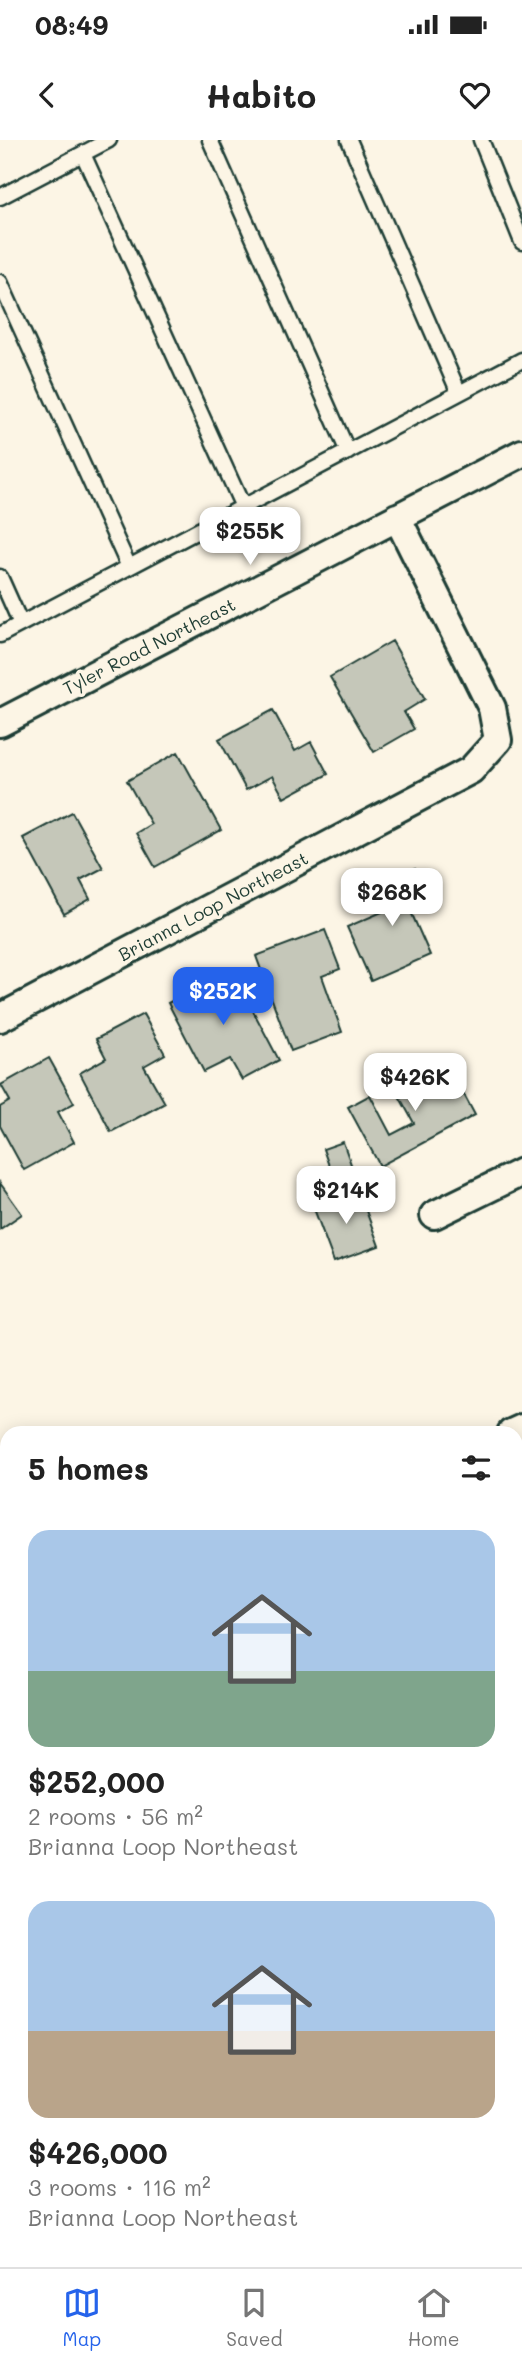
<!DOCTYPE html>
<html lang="en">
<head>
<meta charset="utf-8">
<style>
	:root { --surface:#fff; --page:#f6f6f6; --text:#222; --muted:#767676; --line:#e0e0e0; --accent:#2563eb }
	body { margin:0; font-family:Mali,sans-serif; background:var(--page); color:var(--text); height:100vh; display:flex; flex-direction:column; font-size:26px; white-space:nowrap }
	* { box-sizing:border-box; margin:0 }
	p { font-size:23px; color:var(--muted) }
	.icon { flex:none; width:38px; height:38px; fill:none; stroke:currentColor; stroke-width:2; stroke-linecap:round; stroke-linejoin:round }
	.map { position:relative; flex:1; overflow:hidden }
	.drawer { position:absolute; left:0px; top:1286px; width:523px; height:842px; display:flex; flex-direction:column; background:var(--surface); border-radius:21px 21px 0 0; box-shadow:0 4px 18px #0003 }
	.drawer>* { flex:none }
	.price { position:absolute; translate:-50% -60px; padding:0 16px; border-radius:14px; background:#fff; color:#222; font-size:23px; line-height:46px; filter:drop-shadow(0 2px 4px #0008) }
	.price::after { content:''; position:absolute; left:50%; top:42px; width:21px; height:16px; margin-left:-10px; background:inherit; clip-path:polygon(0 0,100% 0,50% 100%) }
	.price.active { background:var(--accent); color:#fff }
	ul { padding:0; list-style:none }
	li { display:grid; align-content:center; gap:14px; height:371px; padding:0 28px }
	li span { display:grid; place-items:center; height:217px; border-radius:21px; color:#555 }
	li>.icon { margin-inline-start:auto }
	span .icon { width:126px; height:126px; fill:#fffc; stroke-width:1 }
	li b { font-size:30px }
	h2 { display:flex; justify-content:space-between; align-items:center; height:84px; padding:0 28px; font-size:30px }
	.status { display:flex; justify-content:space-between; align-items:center; height:49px; padding:0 35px; background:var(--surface); direction:ltr }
	.status svg { height:19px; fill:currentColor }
	header { display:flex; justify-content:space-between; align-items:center; height:91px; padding:0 28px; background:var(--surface); font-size:32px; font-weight:800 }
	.menu { display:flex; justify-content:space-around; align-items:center; height:98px; border-top:2px solid var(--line); background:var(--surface); font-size:19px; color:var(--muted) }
	.menu a { display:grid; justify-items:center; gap:4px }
	.menu .active { color:var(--accent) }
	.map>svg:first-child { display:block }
	.building { fill:#c5c7b9; stroke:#1f3d34; stroke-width:2 }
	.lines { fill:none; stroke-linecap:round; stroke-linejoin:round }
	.lane-casing { stroke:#1f3d34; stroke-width:19 }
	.street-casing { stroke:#1f3d34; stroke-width:32 }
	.lane { stroke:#fcf5e5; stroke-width:14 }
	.street { stroke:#fcf5e5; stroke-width:26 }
	.labels { text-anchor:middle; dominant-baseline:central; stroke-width:7; stroke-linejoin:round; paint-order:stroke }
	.street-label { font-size:18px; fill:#1f3d34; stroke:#fcf5e5 }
</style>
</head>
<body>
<div class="status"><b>08:49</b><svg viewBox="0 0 49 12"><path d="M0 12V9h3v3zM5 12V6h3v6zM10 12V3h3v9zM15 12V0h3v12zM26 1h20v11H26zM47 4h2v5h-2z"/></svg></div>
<header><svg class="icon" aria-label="back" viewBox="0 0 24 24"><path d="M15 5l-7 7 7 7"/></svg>Habito<svg class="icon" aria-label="heart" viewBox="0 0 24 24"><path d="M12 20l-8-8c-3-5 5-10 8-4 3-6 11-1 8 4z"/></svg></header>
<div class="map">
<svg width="522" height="2127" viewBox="0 0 522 2127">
	<rect width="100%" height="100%" fill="#fcf5e5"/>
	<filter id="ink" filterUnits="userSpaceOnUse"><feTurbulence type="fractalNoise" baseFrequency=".0143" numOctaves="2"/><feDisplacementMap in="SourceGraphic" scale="14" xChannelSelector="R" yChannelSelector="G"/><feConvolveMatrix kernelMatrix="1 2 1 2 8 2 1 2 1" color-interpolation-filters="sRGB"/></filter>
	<g filter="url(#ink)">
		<!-- building -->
		<path class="building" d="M392,501L425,559L404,572L414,589L374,612L330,537Z
			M273,570L295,611L311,602L328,634L284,658L272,636L246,650L219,599Z
			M178,612L221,690L155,727L136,693L151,684L127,641Z
			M72,672L103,728L80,740L90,759L64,774L23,698Z
			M415,729L430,764L411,772L430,815L371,841L347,787L382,772L372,748Z
			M325,790L340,829L322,836L342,892L291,911L256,816Z
			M231,829L279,920L242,940L230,919L204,932L168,863Z
			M143,874L165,914L144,926L165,963L111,992L80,933L106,918L96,899Z
			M49,918L74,963L58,972L74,1002L24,1030L0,986V967L10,961L1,945Z
			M445,919L475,975L380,1026L348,967L370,955L391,995L414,983L394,947Z
			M343,1002L353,1030L333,1037L323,1009Z
			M0,1043L22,1074L0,1089Z
			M358,1049L379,1106L334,1122L313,1066Z
			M0,1620L7,1631V1652L0,1657Z"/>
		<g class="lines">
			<!-- lane casing -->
			<g class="lane-casing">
				<path id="lane" d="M210,0L348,312
					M349,0L459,253
					M481,0L522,102
					M83,14L243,367
					M0,57L109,0
					M0,142L129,427
					M0,437L21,484
					M0,495L522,220
					M516,1588L522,1584
					M516,2030L522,2028"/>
			</g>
			<!-- street casing -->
			<g class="street-casing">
				<path id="street" d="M0,583L522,313
					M0,878L471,630L498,600L492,568L397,377
					M434,1075L522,1032
					M511,1293L522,1288
					M0,1558L7,1554"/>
			</g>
			<!-- lane -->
			<use href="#lane" class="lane"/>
			<!-- street -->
			<use href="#street" class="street"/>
		</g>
	</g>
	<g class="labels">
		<!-- street labels -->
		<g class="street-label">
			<text transform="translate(149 506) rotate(-27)">Tyler Road Northeast</text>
			<text transform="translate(213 766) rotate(-28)">Brianna Loop Northeast</text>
		</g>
	</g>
</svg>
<b class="price" style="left:250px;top:427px">$255K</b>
<b class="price" style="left:392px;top:788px">$268K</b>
<b class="price active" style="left:223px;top:887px">$252K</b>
<b class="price" style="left:415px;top:973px">$426K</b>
<b class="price" style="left:346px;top:1086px">$214K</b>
<section class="drawer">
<h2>5 homes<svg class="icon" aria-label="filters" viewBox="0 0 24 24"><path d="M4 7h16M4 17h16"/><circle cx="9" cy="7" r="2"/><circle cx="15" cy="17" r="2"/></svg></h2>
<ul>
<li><span style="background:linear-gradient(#a9c7e8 65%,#7fa58c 0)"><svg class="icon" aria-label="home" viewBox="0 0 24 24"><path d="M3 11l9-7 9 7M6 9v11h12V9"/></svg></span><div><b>$252,000</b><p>2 rooms · 56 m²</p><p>Brianna Loop Northeast</p></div></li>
<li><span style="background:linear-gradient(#a9c7e8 60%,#b9a48a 0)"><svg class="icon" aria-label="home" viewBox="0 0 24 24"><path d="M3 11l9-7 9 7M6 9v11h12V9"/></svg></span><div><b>$426,000</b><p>3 rooms · 116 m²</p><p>Brianna Loop Northeast</p></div></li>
</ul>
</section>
</div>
<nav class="menu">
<a class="active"><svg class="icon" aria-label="map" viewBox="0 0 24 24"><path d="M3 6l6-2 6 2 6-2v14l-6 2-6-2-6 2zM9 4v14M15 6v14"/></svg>Map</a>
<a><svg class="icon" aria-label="saved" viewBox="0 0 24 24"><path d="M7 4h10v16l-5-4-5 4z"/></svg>Saved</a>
<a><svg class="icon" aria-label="home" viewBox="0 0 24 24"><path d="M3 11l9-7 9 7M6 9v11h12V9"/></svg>Home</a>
</nav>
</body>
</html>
